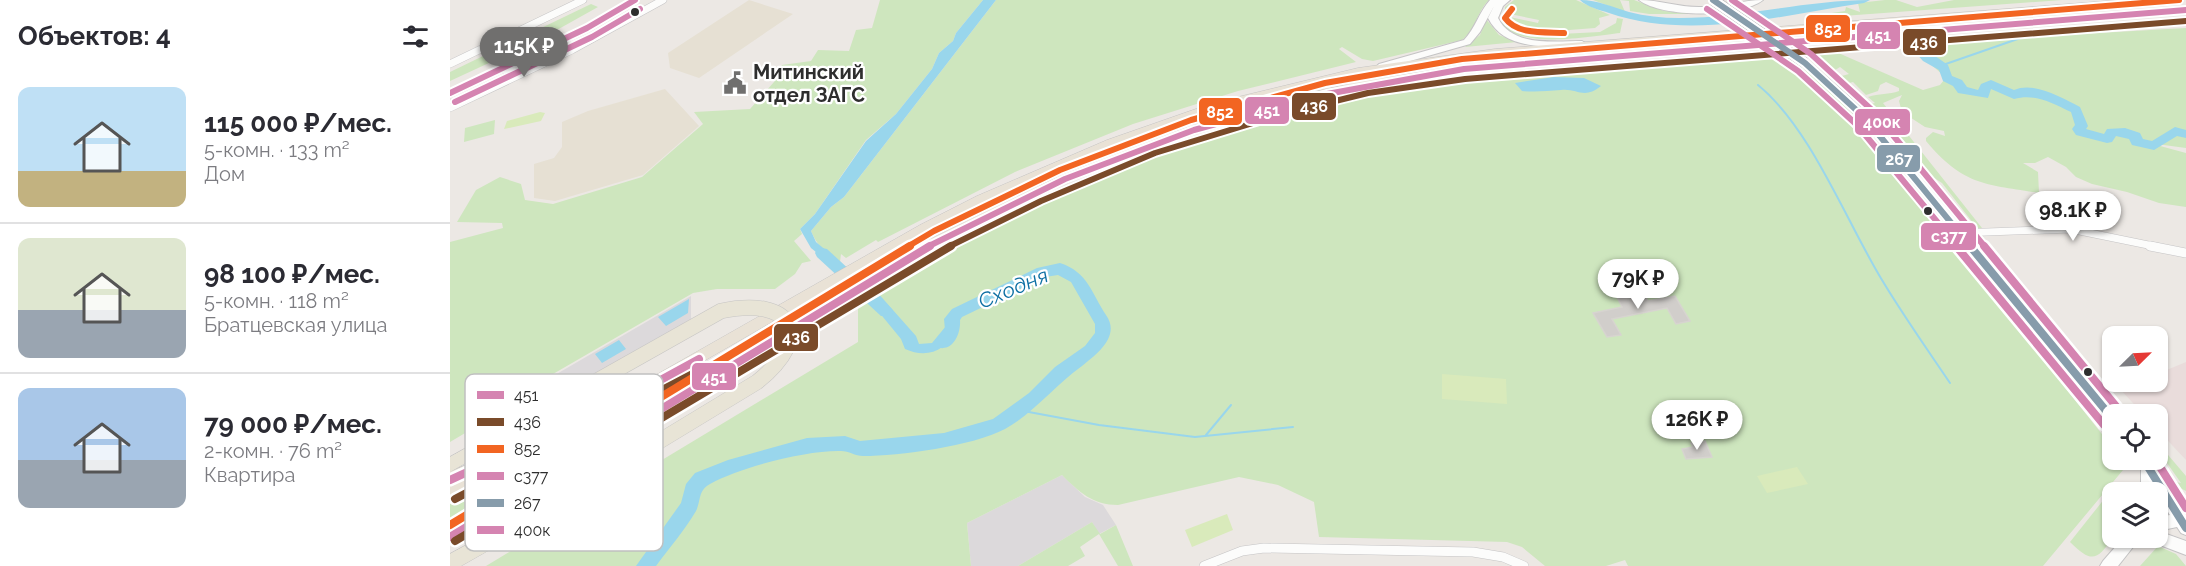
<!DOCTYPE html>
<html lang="ru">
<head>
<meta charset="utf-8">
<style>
	:root { --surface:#fff; --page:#f2f2f3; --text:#2b2b33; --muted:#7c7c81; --line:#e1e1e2; --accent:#706f6e }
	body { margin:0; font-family:Raleway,sans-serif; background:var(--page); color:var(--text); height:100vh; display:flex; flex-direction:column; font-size:22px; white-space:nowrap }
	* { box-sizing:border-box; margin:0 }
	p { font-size:20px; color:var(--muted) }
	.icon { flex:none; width:33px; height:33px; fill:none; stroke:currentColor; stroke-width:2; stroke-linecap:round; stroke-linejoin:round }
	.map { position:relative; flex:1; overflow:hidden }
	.details { display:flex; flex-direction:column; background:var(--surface); width:450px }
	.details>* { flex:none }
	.needle { width:39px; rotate:66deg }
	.tools { position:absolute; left:1652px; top:326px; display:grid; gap:12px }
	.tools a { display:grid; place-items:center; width:66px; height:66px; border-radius:12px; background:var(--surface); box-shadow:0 2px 4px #0004; font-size:30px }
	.price { position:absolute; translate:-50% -51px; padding:0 14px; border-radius:21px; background:#fff; color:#222; font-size:20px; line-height:39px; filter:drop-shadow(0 2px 3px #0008) }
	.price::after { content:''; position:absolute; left:50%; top:36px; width:18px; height:14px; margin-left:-9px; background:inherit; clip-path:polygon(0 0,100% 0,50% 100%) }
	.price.active { background:var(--accent); color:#fff }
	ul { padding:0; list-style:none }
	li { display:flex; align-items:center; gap:18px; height:150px; padding:0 18px }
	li+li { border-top:2px solid var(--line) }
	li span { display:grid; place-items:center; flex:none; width:168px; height:120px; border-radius:12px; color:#555 }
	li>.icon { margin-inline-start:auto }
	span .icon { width:72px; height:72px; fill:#fffc; stroke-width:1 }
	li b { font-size:26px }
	h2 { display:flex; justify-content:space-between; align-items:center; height:72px; padding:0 18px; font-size:26px }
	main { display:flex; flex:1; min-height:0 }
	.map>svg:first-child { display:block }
	.industrial { fill:#dcd9db }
	.education { fill:#e6e0d3 }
	.medical { fill:#e9dcdb }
	.green { fill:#cee6be }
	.pitch { fill:#d9eabb }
	.water { fill:#99d6ec }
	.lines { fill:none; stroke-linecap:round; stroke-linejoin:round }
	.stream { stroke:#99d6ec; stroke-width:2 }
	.river { fill:#99d6ec; fill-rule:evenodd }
	.building { fill:#d1cecb; stroke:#d7d4d0; stroke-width:1.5 }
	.minor-far1-casing { stroke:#c5c4c5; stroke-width:8 }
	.minor-casing { stroke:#c5c4c5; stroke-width:10 }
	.secondary-casing { stroke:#c5c4c5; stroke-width:2 }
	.primary-casing { stroke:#c6c5c4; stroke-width:1 }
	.trunk-casing { stroke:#c6c5c4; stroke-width:1 }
	.minor-far1 { stroke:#fcfcfb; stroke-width:7 }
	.minor { stroke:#fcfcfb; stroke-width:9 }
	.secondary { fill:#fcfcfb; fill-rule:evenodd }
	.primary { fill:#e8e4d6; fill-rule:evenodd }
	.trunk { fill:#e9e2d6; fill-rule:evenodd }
	.secondary-bridge-casing { stroke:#c5c4c5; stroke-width:12; stroke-linecap:butt }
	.primary-bridge-casing { stroke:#c6c5c4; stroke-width:16; stroke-linecap:butt }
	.secondary-bridge { stroke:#fcfcfb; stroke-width:10 }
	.primary-bridge { stroke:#e8e4d6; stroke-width:15 }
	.bus-1-far1-casing { stroke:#fff; stroke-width:10 }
	.bus-1-casing { stroke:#fff; stroke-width:13 }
	.bus-2-far1-casing { stroke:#fff; stroke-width:10 }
	.bus-2-casing { stroke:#fff; stroke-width:13 }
	.bus-3-far1-casing { stroke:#fff; stroke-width:10 }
	.bus-3-casing { stroke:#fff; stroke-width:13 }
	.bus-4-far1-casing { stroke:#fff; stroke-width:10 }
	.bus-4-casing { stroke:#fff; stroke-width:13 }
	.bus-5-far1-casing { stroke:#fff; stroke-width:10 }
	.bus-5-casing { stroke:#fff; stroke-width:13 }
	.bus-6-far1-casing { stroke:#fff; stroke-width:10 }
	.bus-6-casing { stroke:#fff; stroke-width:13 }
	.bus-1-far1 { stroke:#d584b1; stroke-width:6 }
	.bus-1 { stroke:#d584b1; stroke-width:8 }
	.bus-2-far1 { stroke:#7a4b2a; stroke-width:6 }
	.bus-2 { stroke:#7a4b2a; stroke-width:8 }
	.bus-3-far1 { stroke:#f26522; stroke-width:6 }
	.bus-3 { stroke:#f26522; stroke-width:8 }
	.bus-4-far1 { stroke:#d584b1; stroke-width:6 }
	.bus-4 { stroke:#d584b1; stroke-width:8 }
	.bus-5-far1 { stroke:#879cab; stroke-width:6 }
	.bus-5 { stroke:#879cab; stroke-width:8 }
	.bus-6-far1 { stroke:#d584b1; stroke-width:6 }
	.bus-6 { stroke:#d584b1; stroke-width:8 }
	.bus-dot { fill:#2e2e2e; stroke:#fff; stroke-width:2 }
	.labels { text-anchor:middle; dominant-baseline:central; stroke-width:4.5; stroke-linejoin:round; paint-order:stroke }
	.poi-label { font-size:20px; font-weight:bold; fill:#2e2e2e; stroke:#fff; text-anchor:start }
	.water-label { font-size:21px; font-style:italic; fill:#0d6fa3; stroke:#fff }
	.key { fill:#fff; stroke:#c0c0c0; stroke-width:1.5 }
	.key-label { font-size:16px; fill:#2e2e2e }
	.line-badge { stroke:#fff; stroke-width:2 }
	.badge-label { font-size:16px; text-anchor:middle; font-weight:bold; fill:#fff }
</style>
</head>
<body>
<main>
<section class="details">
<h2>Объектов: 4<svg class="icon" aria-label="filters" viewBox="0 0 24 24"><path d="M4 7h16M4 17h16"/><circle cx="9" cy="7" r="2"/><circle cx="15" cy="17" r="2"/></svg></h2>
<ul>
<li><span style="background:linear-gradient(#bfe0f5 70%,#c2b280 0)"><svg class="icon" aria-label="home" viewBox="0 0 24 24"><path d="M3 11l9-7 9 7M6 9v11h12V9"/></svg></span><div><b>115 000 ₽/мес.</b><p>5-комн. · 133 m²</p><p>Дом</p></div></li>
<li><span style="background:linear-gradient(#dfe7d0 60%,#9aa5b1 0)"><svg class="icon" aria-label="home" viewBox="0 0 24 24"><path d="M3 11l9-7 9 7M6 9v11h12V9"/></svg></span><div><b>98 100 ₽/мес.</b><p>5-комн. · 118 m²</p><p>Братцевская улица</p></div></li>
<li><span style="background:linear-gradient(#a9c7e8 60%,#9aa5b1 0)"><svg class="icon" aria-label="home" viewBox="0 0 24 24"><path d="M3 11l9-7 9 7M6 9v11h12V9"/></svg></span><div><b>79 000 ₽/мес.</b><p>2-комн. · 76 m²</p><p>Квартира</p></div></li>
</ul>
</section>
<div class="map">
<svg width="1736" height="566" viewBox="0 0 1736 566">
	<rect width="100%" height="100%" fill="#ece8e4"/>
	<!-- industrial -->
	<path class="industrial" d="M241,296V319L135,382L86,386Z
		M612,475L635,497L653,505L666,525L649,534L642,522L568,566H521L517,523Z"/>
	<!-- education -->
	<path class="education" d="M299,0L343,14L249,78L220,68L218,53Z
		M215,89L249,126L193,175L105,201L84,198V164L104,158L112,147V122L138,111Z"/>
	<!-- medical -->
	<path class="medical" d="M1736,362V460L1707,429V414H1693L1671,390L1690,381H1707V374Z"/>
	<!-- green -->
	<path class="green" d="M430,0H533L506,33L503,41L489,53L482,69L446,114L416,140L365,214L350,229L352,234L344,241L361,261L352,263L345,274L325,289H267L243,293L84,385L81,394L0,442V242L53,228L52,223L7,222L26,190L50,177L71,184L75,200L103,204L192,177L253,124L244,112L300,109L324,82L332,65L361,61L368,50L399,51L406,30L422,28Z
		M546,0H1039C1027,11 1026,30 1012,40L923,61L912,59L892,47L889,49L906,62L788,91L683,124L565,172L428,242L426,240L396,258L391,254L390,262C377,254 367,246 361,231L381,207L394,197Z
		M1064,0H1126L1160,15L1149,18L1150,24L1145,28L1106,31L1110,34L1150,32L1166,23L1167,18L1173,19L1170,33C1142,36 1065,51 1051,21L1055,16L1088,23L1089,20L1055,13V7Z
		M1143,0H1184L1214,11L1271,14H1199L1180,11L1179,1L1170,0L1175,12Z
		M1435,0H1446L1467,7L1504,0H1612L1379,17L1375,14L1395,11L1396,7L1410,12L1408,3Z
		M141,4L148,7L89,40L0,81V72Z
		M1036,19L1049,35L1067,42L1015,47L1030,35Z
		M1736,28V148L1699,143L1736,153V207L1709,203L1677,192L1642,184L1626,177L1616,167L1598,157L1585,163H1573L1588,172L1589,193C1535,184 1514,186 1476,141V138L1483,132L1495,136L1494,131L1475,127L1452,112L1449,101L1452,95L1433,103L1532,228H1527L1492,183L1475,172L1417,105L1425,103L1418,97C1429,93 1439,95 1449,91V88L1436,82L1430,85L1428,91L1416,95L1403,82L1395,84L1388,77L1399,74L1390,67L1382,72L1354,49L1377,48L1473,90L1490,85L1494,80L1493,75L1477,61L1482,56L1474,43Z
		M1306,52L1355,70L1376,87L1407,117L1454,175L1451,180L1659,443L1662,459H1670L1673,470L1593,566H1178L1175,560L1156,566H1095L1072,547L1057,542L869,537L864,502L828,485L789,477L668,505C643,505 629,492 612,475L517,523L521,566H36L408,342V306C433,291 457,272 484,257C622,181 772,117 929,90C980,81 1034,73 1086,70C1112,68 1132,71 1158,69V66L1179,64Z
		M45,120L44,134L14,142L15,128Z
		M1508,237L1645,406H1642L1506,238Z
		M1533,238L1636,360L1628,361L1600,327L1603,326L1546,258H1542L1526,239Z
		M142,438L0,518V504L108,450Z
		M1707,442L1736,476V491L1722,484L1721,481L1731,483L1710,453L1707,454Z
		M1655,498L1662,500V537H1664C1647,559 1643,565 1620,542Z
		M642,522L650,534L666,525L683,566H668L649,534L630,547L635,556L618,566H568Z
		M1708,546L1726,554L1736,566H1690Z"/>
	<!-- pitch -->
	<path class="pitch" d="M90,112L95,113L91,121L54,129L57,121Z
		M992,374L1056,379L1057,404L992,399Z
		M1347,467L1358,484L1317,493L1307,476Z
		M777,514L783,530L742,547L735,530Z"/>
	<!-- water -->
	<path class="water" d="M533,0H546L394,197L381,207L361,231L366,242L390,262L383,266L361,248L350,229L365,214L416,141L446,114L482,69L489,53L503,41L506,33Z
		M1104,77L1134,78L1151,86C1134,100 1127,88 1111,90C1097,91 1086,92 1072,91L1065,83Z
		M427,292L466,336L469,344L482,343L496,326L507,329C496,351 477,359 455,349L451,339L419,300Z
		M239,299L238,313L216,326L208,317Z
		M169,340L176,349L152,363L145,354Z"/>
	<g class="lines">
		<!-- stream -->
		<path class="stream" d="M1490,66L1582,34
			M1308,85C1361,128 1396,221 1432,280C1453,315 1477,349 1500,383
			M568,410L649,425L745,437L843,427
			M756,435L781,405"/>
		<!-- river -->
		<path class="river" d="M1130,0C1148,0 1162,7 1179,12C1195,16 1212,18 1229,18C1293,18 1356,0 1420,0L1414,3C1332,15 1241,41 1159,13C1150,10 1137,7 1130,0Z
			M1468,44L1498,65L1502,76L1512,80L1517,87L1528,90L1531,84L1541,80L1564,90C1584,81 1612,98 1630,107L1638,126L1636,129L1654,134L1657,129L1675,128L1690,133L1693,139L1702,141L1725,127L1736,130V138L1727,136L1704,150L1682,145L1679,139L1666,136L1662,142L1657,143L1626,135L1622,129L1625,125L1621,112C1602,103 1585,93 1564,99L1541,89L1538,98L1508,93L1503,86L1493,81L1489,70L1473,61L1464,51V45Z
			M372,248L377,249L441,308L444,312L441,316H431L367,257L365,253L367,249Z
			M610,263C638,272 642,294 656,315C671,336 647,354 632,366C605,385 584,413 555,429C523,446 449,456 413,456C405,456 399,451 391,451C357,450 290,467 260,484C248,490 251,501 246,511C235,530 219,548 206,566H186L231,503L236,484L245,473L278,460L357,438L395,436L410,441L494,433L543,419L579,393L605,367L635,346L645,333V324L621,282L608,275L595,277L512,317L510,320C511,334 503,353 486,347L484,343L495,330L494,319L502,309L587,268Z"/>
	</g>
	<!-- building -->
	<path class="building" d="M1183,287L1184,291L1191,290L1198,301L1225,296L1240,321L1226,324L1217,308L1162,319L1171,335L1157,337L1143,313L1172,307L1166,295L1172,294L1170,290Z
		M1255,441L1262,457L1236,459L1232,449L1243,447L1241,443Z"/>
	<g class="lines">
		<!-- minor-far1 casing -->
		<g class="minor-far1-casing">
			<path id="minor-far1" d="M0,64L133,0
				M52,70L90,64
				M0,108L122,50L213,0
				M1510,233L1620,229L1708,247"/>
		</g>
		<!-- minor casing -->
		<g class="minor-casing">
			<path id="minor" d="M1700,246L1736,253
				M754,566L792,551L814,548L1023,552L1053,557L1074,566"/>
		</g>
		<!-- secondary casing -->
		<g class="secondary-casing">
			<path id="secondary" d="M1040,0H1060L1053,6L1048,18C1062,47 1105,41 1132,41L1137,44L1132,47C1100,46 1055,52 1038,18L1044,6L1030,32L1020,44L932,69L927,66L929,64L1014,40C1025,29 1029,12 1040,0Z
				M1189,0C1209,0 1228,7 1249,7C1271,8 1292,0 1313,0C1290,18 1212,18 1189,0Z
				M1355,60L1358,61L1403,100L1438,137L1667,414H1662V424L1657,422L1430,141L1395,104L1352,65L1350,63Z
				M1686,459H1701L1736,515V535L1731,533L1727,527L1708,531L1736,541V555L1702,542L1700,537H1707V517L1720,515L1707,492H1691V468Z
				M1674,537H1691L1668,566H1650L1653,561Z"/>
		</g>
		<!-- primary casing -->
		<g class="primary-casing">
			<path id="primary" d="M178,0H190L141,30L0,97V89L133,26Z
				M97,403L102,405L105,409L102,413L0,472V457Z
				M55,448L61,450L63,455L61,460L0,487V472Z
				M114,492L120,494L122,499L120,504L11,566H0V554Z"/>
		</g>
		<!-- trunk casing -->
		<g class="trunk-casing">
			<path id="trunk" d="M1670,0H1714L1709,3L1045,55L908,74L771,109L665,146L535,202L480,231L179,404L0,497V482L169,396L470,225L527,196L657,140L763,103L908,68L1045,49Z
				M1736,7V13L1014,72L916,86L832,107L705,146L591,194L492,244L82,494L0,540V523L70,484L482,238L583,188L697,140L825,101L916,80L1014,66Z"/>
		</g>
		<!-- minor-far1 -->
		<use href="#minor-far1" class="minor-far1"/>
		<!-- minor -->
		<use href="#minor" class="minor"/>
		<!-- secondary -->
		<use href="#secondary" class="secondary"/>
		<!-- primary -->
		<use href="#primary" class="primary"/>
		<!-- trunk -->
		<use href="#trunk" class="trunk"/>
		<!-- secondary-bridge casing -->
		<g class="secondary-bridge-casing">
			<path id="secondary-bridge" d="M1263,0L1355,63"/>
		</g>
		<!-- primary-bridge casing -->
		<g class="primary-bridge-casing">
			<path id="primary-bridge" d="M97,409L271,311C341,296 366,335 307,382L114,499"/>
		</g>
		<!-- secondary-bridge -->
		<use href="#secondary-bridge" class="secondary-bridge"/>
		<!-- primary-bridge -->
		<use href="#primary-bridge" class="primary-bridge"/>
		<!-- bus-1-far1 casing -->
		<g class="bus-1-far1-casing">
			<path id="bus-1-far1" d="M0,93L137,28L185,0
				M477,247L615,179L744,130L877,94L1014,69L1736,10"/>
		</g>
		<!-- bus-1 casing -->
		<g class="bus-1-casing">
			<path id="bus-1" d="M0,480L174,400L249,359
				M0,537L480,246"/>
		</g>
		<!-- bus-2-far1 casing -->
		<g class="bus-2-far1-casing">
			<path id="bus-2-far1" d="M498,247L591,201L705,153L832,114L918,93L1015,79L1736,21"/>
		</g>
		<!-- bus-2 casing -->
		<g class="bus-2-casing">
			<path id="bus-2" d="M5,499L254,368
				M5,541L501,246"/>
		</g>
		<!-- bus-3-far1 casing -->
		<g class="bus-3-far1-casing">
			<path id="bus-3-far1" d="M1062,9L1055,18C1067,35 1095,32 1114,33
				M457,247L484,231L610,170L741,120L875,83L1012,59L1729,0"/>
		</g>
		<!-- bus-3 casing -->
		<g class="bus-3-casing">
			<path id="bus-3" d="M0,525L460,246"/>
		</g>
		<!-- bus-4-far1 casing -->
		<g class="bus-4-far1-casing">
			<path id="bus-4-far1" d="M1257,9L1348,71L1407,125L1508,247
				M5,102L142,37L190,9"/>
		</g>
		<!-- bus-4 casing -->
		<g class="bus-4-casing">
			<path id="bus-4" d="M1506,246L1654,425"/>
		</g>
		<!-- bus-5-far1 casing -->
		<g class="bus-5-far1-casing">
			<path id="bus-5-far1" d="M1263,0L1355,63L1415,118L1521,247"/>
		</g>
		<!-- bus-5 casing -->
		<g class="bus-5-casing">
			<path id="bus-5" d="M1520,246L1662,418
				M1693,459L1736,528"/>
		</g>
		<!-- bus-6-far1 casing -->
		<g class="bus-6-far1-casing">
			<path id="bus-6-far1" d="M1282,0L1361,54L1423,111L1535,247"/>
		</g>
		<!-- bus-6 casing -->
		<g class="bus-6-casing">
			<path id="bus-6" d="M1534,246L1670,411
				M1705,459L1736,508"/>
		</g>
		<!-- bus-1-far1 -->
		<use href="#bus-1-far1" class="bus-1-far1"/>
		<!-- bus-1 -->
		<use href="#bus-1" class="bus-1"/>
		<!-- bus-2-far1 -->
		<use href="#bus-2-far1" class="bus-2-far1"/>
		<!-- bus-2 -->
		<use href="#bus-2" class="bus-2"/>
		<!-- bus-3-far1 -->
		<use href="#bus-3-far1" class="bus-3-far1"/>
		<!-- bus-3 -->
		<use href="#bus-3" class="bus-3"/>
		<!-- bus-4-far1 -->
		<use href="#bus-4-far1" class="bus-4-far1"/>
		<!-- bus-4 -->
		<use href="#bus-4" class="bus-4"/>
		<!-- bus-5-far1 -->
		<use href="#bus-5-far1" class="bus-5-far1"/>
		<!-- bus-5 -->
		<use href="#bus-5" class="bus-5"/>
		<!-- bus-6-far1 -->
		<use href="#bus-6-far1" class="bus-6-far1"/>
		<!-- bus-6 -->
		<use href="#bus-6" class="bus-6"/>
	</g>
	<!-- icons -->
	<defs>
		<g id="civic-bare" transform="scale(1.8)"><path d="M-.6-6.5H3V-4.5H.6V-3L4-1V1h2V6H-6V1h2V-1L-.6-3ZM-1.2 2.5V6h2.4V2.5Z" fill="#706f6e" stroke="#fff" stroke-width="2.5" paint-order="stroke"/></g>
	</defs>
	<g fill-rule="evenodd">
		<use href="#civic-bare" x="285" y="83"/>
	</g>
	<!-- markers -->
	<g class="bus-dot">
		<circle cx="185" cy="12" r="5"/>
		<circle cx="1478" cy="211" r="5"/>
		<circle cx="1638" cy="372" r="5"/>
	</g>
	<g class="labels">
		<!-- poi labels -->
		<g class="poi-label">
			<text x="303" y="72">Митинский<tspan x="303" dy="23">отдел ЗАГС</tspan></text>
		</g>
		<!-- water labels -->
		<g class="water-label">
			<text transform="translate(563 288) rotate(-23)">Сходня</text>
		</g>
	</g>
	<!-- legend -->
	<rect x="15" y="374" width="198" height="177" rx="9" class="key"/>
	<rect x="27" y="391" width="27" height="8" fill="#d584b1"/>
	<rect x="27" y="418" width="27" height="8" fill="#7a4b2a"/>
	<rect x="27" y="445" width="27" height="8" fill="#f26522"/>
	<rect x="27" y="472" width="27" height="8" fill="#d584b1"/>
	<rect x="27" y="499" width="27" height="8" fill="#879cab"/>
	<rect x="27" y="526" width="27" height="8" fill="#d584b1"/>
	<g class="key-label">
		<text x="64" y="401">451</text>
		<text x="64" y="428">436</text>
		<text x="64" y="455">852</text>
		<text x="64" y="482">с377</text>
		<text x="64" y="509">267</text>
		<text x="64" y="536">400к</text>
	</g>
	<g class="line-badge">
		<rect x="1355" y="14" width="46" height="29" rx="6" fill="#f26522"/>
		<rect x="1406" y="21" width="45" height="29" rx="6" fill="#d584b1"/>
		<rect x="1452" y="28" width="45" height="28" rx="6" fill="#7a4b2a"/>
		<rect x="841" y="92" width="46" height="29" rx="6" fill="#7a4b2a"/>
		<rect x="794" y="96" width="46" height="29" rx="6" fill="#d584b1"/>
		<rect x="748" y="97" width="45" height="29" rx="6" fill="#f26522"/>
		<rect x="1404" y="108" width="57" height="28" rx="6" fill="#d584b1"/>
		<rect x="1426" y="144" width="45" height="29" rx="6" fill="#879cab"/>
		<rect x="1470" y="222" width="57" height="29" rx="6" fill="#d584b1"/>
		<rect x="323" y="323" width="46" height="29" rx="6" fill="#7a4b2a"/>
		<rect x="241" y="362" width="46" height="29" rx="6" fill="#d584b1"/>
	</g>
	<g class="badge-label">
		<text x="1378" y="35">852</text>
		<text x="1428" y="41">451</text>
		<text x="1474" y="48">436</text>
		<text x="864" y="112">436</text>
		<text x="817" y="116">451</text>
		<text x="770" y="118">852</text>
		<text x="1432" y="128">400к</text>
		<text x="1449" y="165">267</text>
		<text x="1499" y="242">с377</text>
		<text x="346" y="343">436</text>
		<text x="264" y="383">451</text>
	</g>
</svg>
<div class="tools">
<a><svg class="needle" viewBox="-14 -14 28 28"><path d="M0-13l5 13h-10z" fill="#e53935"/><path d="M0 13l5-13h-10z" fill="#7c7c81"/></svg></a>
<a><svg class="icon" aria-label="locate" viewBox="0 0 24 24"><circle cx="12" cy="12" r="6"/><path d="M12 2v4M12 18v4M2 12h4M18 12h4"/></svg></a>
<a><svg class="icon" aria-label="layers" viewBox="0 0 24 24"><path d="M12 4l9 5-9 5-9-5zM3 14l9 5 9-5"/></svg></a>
</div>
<b class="price active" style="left:74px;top:78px">115K ₽</b>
<b class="price" style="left:1623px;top:242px">98.1K ₽</b>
<b class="price" style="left:1188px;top:310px">79K ₽</b>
<b class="price" style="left:1247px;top:451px">126K ₽</b>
</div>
</main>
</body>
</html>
